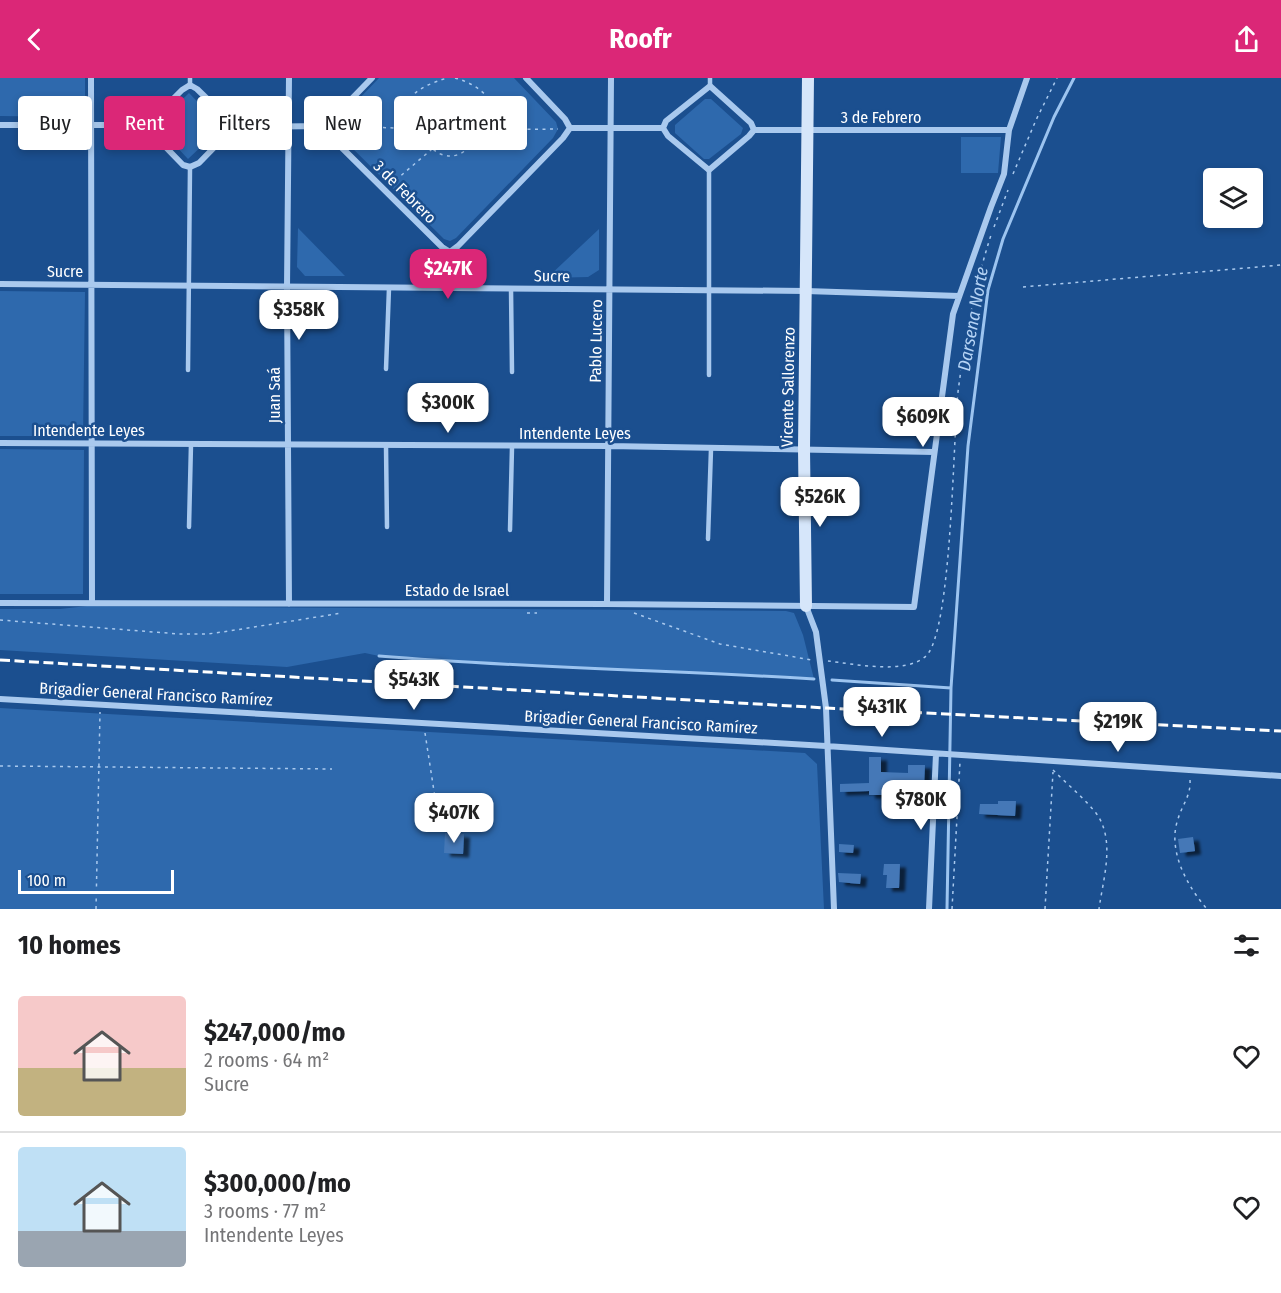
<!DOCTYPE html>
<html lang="en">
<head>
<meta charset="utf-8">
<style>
	:root { --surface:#fff; --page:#f6f6f6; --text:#202124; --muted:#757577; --line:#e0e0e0; --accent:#db2777 }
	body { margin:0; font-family:"Fira Sans Condensed",sans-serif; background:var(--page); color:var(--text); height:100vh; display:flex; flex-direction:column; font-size:22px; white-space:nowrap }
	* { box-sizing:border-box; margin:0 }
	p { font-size:20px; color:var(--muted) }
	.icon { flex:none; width:33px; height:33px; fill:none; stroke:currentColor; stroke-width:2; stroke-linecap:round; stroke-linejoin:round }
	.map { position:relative; height:831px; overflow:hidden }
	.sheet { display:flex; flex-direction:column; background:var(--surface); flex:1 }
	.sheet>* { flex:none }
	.top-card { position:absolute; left:18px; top:18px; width:600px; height:54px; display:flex; gap:12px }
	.buttons { position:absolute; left:1203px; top:90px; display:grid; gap:12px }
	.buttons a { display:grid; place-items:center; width:60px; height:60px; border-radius:6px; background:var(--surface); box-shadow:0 3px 9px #0003; font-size:30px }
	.scale { position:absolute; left:18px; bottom:15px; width:156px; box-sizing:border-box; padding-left:6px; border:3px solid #fff; border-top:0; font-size:16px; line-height:21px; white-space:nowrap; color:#fff; -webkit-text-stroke:4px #1b4f8f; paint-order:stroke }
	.price { position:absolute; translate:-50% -51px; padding:0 14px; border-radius:12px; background:#fff; color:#222; font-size:20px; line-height:39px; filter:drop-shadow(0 2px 3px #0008) }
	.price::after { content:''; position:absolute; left:50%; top:36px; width:18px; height:14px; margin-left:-9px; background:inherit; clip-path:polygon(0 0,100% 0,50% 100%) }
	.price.active { background:var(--accent); color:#fff }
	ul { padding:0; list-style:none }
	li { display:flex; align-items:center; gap:18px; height:150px; padding:0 18px }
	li+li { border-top:2px solid var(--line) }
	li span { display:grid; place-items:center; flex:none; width:168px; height:120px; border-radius:6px; color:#555 }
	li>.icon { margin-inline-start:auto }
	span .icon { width:72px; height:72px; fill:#fffc; stroke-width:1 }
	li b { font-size:26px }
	h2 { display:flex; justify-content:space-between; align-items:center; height:72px; padding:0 18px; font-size:26px }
	.pill { padding:0 21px; border-radius:6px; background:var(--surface); box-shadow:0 3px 9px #0003; font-size:21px; line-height:54px }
	.pill.active { background:var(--accent); color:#fff }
	header { display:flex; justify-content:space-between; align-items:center; height:78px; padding:0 18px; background:var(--accent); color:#fff; font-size:27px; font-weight:700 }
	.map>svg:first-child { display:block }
	.green { fill:#2e69ad }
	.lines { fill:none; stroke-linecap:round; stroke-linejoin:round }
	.stream { stroke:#9cc4f0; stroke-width:3 }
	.building { fill:#4478b7; filter:url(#shadow) }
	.path { stroke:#a9c9ee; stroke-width:1.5; stroke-dasharray:3 4.5; stroke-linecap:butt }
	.lane { stroke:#a9c9ee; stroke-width:4.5 }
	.street { stroke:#a9c9ee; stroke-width:6 }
	.secondary { stroke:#d6e6fa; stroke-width:12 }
	.rail { stroke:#fff; stroke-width:3; stroke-dasharray:10 4.5; stroke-linecap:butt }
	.labels { text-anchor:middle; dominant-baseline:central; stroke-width:5; stroke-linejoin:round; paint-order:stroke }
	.street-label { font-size:16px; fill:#fff; stroke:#1b4f8f }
	.water-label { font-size:18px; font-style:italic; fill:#b5d3f5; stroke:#1b4f8f }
</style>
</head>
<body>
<header><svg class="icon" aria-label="back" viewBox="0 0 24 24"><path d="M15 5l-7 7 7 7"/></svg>Roofr<svg class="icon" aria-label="share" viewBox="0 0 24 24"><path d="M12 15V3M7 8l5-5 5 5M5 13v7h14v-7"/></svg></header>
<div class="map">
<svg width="1281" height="831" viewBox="0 0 1281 831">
	<defs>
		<filter id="shadow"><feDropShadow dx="6" dy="3.5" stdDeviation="1.5" flood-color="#0009"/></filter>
	</defs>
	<rect width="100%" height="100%" fill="#1b4f8f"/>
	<!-- green -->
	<path class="green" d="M0,0H85V30L78,39L0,38Z
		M379,0H514L556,44L558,51L553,60L456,160L450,163L444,161L339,57L333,48Z
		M189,15L222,49L188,81L156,47Z
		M705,21H711L743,50L741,56L709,81H704L675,55V47Z
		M961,59H1001L998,95H961Z
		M298,150L345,198H305L297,189Z
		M599,151V192L588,199L547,200Z
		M0,213L85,214L83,358H0Z
		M0,371L84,372L83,516H0Z
		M87,528L786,533L794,535L803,557L814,601C669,592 523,590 379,578L365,575L287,589L0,572V531H60Z
		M0,630L805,675L817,686L824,831H0Z"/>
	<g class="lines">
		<!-- stream -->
		<path class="stream" d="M379,578C523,590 669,592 814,601
			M832,602L951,610
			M947,831L951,610L968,368L988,212L1003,161L1054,39L1074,0"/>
	</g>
	<!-- building -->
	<path class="building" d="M869,679H881V694L908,695V687H925L924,709L897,708V717H869V713L840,714V706L869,705Z
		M998,723H1016L1015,738L979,736L980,726H998Z
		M445,755L464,756L463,776L444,775Z
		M1193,759L1195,773L1180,775L1178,761Z
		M839,766L854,767L853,775L839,774Z
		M884,786H900L899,810H886L887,797H883Z
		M838,795L861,796L860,806L839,804Z"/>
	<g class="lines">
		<!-- path -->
		<path class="path" d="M455,0C481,7 498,24 500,51
			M426 54a24 24 0 1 1 48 0a24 24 0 1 1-48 0Z
			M338,48L426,51
			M401,49C403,17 419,9 447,0
			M475,52L558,51
			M1013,96L1036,42L1057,0
			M390,107L432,71
			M994,149L1008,112
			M1023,209L1281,187
			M527,535H537
			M634,535L720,566L812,582
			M0,542L179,556H208L229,553L342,535
			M828,583C855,586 905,597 926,578C952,553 953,360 958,314C965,259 975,206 992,154
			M425,655L440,752
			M0,688L332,691
			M1053,692C1067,706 1084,720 1096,735C1116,762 1103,801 1099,831
			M1190,702C1191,718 1182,727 1178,741C1167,772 1187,808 1207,831
			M96,831L100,634
			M952,831L960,684
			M1045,831L1053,694"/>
		<!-- lane -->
		<path class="lane" d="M190,0V7
			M710,8V0
			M511,211L512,294
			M386,291L389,210
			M188,292L190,89
			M709,297V92
			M386,368L387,449
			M189,449L191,366
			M510,452L512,369
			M708,461L711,371"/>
		<!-- street -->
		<path class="street" d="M91,0L92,524
			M289,0L287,210L289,526
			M526,0L565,41L570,50
			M0,47H147
			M147,47L182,12L190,7L197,11L231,44L234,49
			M147,47L152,55L183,87L190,89L199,85L234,49
			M327,48L331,59L442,169L450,174L458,168L563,60L570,50
			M327,48L330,43L372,0
			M234,49L327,48
			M570,50H663
			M663,50L666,43L710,8L751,45L754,52
			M663,50L668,58L709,92L749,58L754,52
			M754,52H1009
			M0,206L806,213L959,218
			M449,210L450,174
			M0,365L609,368L934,374
			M0,525L607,526L914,529L953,236L991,129L1004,96L1009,52L1027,0
			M607,526L611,0
			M806,528L816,554L826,630L834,831
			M0,621L826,668L1281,698
			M929,831L936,676"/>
		<!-- secondary -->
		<path class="secondary" d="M806,528L804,371L808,0"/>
		<!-- rail -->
		<path class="rail" d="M0,582L826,630L1281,653"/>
	</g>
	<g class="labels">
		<!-- street labels -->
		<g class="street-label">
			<text x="881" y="39">3 de Febrero</text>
			<text transform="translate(405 114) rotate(45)">3 de Febrero</text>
			<text x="65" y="193">Sucre</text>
			<text transform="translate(552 198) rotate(1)">Sucre</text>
			<text transform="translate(596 263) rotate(-89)">Pablo Lucero</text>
			<text transform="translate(788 309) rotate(-89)">Vicente Sallorenzo</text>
			<text transform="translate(274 317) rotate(-90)">Juan Saá</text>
			<text x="89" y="352">Intendente Leyes</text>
			<text x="575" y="355">Intendente Leyes</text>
			<text x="457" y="512">Estado de Israel</text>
			<text transform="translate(156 616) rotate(3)">Brigadier General Francisco Ramírez</text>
			<text transform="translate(641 644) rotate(3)">Brigadier General Francisco Ramírez</text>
		</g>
		<!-- water labels -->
		<g class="water-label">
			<text transform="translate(973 241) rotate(-80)">Darsena Norte</text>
		</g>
	</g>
</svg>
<div class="buttons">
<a><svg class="icon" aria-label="layers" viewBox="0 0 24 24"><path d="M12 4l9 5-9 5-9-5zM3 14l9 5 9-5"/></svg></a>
</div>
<div class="scale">100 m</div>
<b class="price active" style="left:448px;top:222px">$247K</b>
<b class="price" style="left:299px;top:263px">$358K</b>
<b class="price" style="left:448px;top:356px">$300K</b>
<b class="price" style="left:923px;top:370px">$609K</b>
<b class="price" style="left:820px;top:450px">$526K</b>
<b class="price" style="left:414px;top:633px">$543K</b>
<b class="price" style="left:882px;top:660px">$431K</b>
<b class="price" style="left:1118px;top:675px">$219K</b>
<b class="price" style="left:921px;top:753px">$780K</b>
<b class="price" style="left:454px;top:766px">$407K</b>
<div class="top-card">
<a class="pill">Buy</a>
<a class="pill active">Rent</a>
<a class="pill">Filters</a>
<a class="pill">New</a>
<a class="pill">Apartment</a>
</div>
</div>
<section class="sheet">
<h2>10 homes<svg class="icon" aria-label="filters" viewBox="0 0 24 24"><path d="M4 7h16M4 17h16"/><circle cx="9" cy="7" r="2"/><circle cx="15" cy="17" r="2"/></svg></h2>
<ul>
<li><span style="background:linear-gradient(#f6c9c9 60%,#c2b280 0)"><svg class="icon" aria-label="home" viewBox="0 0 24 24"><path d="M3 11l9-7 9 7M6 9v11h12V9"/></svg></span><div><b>$247,000/mo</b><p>2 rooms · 64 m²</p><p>Sucre</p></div><svg class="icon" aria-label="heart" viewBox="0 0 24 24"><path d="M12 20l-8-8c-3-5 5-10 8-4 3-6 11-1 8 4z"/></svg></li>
<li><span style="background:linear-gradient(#bfe0f5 70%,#9aa5b1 0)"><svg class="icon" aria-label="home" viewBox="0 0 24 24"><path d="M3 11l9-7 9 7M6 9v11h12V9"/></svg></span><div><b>$300,000/mo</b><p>3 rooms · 77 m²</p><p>Intendente Leyes</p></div><svg class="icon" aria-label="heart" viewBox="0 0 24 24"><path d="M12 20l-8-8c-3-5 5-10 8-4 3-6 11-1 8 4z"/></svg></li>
</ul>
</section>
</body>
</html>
